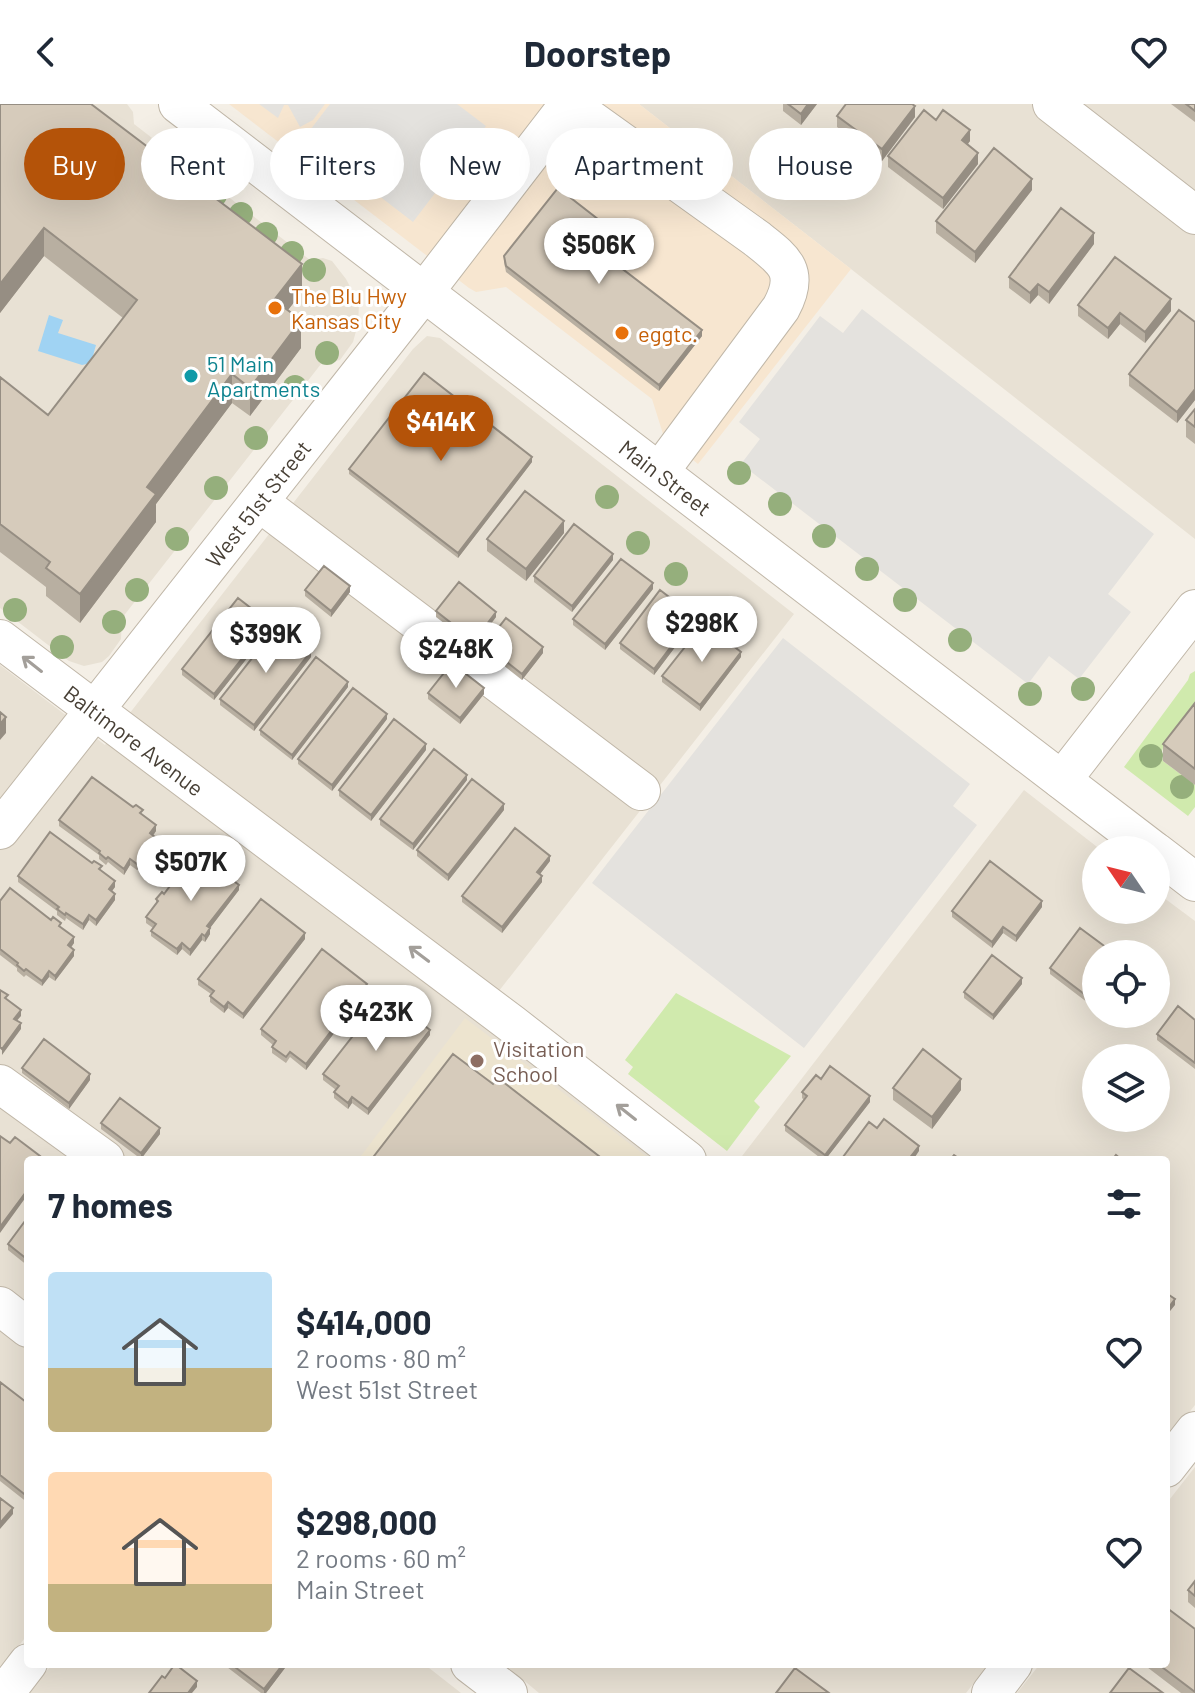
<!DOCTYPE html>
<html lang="en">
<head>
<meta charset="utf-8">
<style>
	:root { --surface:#fff; --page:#f2f2f3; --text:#1f2937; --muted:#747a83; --accent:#b45309 }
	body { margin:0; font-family:Barlow,sans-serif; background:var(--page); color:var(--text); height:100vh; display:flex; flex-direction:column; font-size:30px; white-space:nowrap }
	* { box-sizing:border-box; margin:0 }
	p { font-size:26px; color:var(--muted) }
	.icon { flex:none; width:44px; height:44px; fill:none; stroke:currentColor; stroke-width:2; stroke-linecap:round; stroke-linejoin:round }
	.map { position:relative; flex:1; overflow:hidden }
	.panel { position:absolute; left:24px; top:1052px; width:1146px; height:512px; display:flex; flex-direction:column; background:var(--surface); border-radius:8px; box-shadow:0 8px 32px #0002 }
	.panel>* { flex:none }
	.guide { position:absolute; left:24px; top:24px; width:1148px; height:72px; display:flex; gap:16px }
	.needle { width:52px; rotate:305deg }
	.controls { position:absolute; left:1082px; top:732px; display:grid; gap:16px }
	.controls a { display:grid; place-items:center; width:88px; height:88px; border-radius:50%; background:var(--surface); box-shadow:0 8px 32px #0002; font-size:40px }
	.price { position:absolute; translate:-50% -68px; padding:0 18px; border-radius:28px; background:#fff; color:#222; font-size:26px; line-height:52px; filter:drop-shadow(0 2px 4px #0008) }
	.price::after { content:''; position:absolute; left:50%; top:48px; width:24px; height:18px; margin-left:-12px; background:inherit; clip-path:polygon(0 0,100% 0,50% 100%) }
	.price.on { background:var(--accent); color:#fff }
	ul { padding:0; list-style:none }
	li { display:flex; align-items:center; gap:24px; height:200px; padding:0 24px }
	li span { display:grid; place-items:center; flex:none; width:224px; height:160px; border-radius:8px; color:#555 }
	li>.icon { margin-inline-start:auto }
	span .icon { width:96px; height:96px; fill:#fffc; stroke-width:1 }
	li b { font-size:34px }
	h2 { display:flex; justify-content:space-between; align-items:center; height:96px; padding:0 24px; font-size:34px }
	.chip { padding:0 28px; border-radius:36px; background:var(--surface); box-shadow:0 8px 32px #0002; font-size:28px; line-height:72px }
	.chip.on { background:var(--accent); color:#fff }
	header { display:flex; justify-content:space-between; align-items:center; height:104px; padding:0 24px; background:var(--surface); font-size:36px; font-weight:700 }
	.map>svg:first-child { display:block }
	.residential { fill:#e8e1d4; fill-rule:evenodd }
	.commercial { fill:#f7e6d0 }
	.education { fill:#ede4cf }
	.green { fill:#d0eaad }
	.parking { fill:#e4e2de }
	.water { fill:#a0d3f3 }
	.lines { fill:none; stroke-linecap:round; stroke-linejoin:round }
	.minor-casing { stroke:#c0b7a8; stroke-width:40 }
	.minor { stroke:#fff; stroke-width:38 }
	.tree { fill:#95af7c }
	.wall { fill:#b8afa1 }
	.shaded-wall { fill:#968e83 }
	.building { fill:#d6cbbb; stroke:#968e83; stroke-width:2 }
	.oneway { stroke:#a39f9a }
	.food-dot { fill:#e8710a; stroke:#fff; stroke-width:3 }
	.culture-dot { fill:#0f9aa8; stroke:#fff; stroke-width:3 }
	.education-dot { fill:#8d6e63; stroke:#fff; stroke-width:3 }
	.labels { text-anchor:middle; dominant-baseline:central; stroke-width:6; stroke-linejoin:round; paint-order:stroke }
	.food-label { font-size:22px; fill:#c56008; stroke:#fff; text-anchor:start }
	.culture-label { font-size:22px; fill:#0d838f; stroke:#fff; text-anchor:start }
	.street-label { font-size:22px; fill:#473f35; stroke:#fff }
	.education-label { font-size:22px; fill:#785e54; stroke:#fff; text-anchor:start }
</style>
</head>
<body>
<header><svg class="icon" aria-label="back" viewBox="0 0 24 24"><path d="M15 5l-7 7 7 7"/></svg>Doorstep<svg class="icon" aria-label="heart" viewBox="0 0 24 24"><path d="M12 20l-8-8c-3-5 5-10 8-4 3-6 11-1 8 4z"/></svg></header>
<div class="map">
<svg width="1195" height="1589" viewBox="0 0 1195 1589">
	<rect width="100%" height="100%" fill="#f4efe6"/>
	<!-- residential -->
	<path class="residential" d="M0,0H127L133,8L134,20L310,156L323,154L332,157L346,175L359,200L358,220L353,238L340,256L321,260L122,514L121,535L109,552L102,558L84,562L69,557L0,504Z
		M639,0H1195V435L851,165Z
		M427,232L440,234L794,510L495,892L711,1056H28V1530L0,1566V561L105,641L413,245Z
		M1024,686L1101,746H1096V806H1156V788L1195,817V1301L1166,1338V1056H739ZM1096,850H1156V910H1096ZM1096,954H1156V1014H1096Z
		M1195,1363V1589H1017L1040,1560H1166V1400Z
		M52,1560H424L461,1589H29Z
		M504,1560H989L966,1589H539Z"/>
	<!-- commercial -->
	<path class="commercial" d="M229,0H639L851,165L698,360L664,333L652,295L506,183L476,188L469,184Z"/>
	<!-- education -->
	<path class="education" d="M465,914L651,1056H358Z"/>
	<!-- green -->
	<path class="green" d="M1195,567V616L1186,614C1176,626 1157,641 1163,657L1195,681V703L1188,712L1124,663L1188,576L1190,570Z
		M676,889L791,952L754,997L760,1003L727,1047L628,970L633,963L625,956Z"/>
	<!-- parking -->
	<path class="parking" d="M259,0H325L313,16L300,23L288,1H284L278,14Z
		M330,0H457L486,22L413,118L304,34Z
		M862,205L1154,430L1108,490L1131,508L1079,575L1049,552L1028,580L741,360L760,335L739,318L820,212L843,229Z
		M783,534L970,680L953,702L977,721L804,944L592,779Z"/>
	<!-- water -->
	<path class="water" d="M49,211L63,216L58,229L96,241L91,259L82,261L38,247Z"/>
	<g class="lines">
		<!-- minor casing -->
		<g class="minor-casing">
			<g id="minor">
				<path id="s1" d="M178,0L1153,746"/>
				<path d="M569,0L756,134C784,156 801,167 781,204L660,367"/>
				<path d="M1052,0L1195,111"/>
				<path d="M259,398L641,687"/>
				<path id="s2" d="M0,535L512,920L687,1056"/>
				<path d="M1062,676L1195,505"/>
				<path id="s3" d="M0,726L425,187L569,0"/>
				<path d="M1156,748L1195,778"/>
				<path d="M0,980L105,1056"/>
				<path d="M0,1202L28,1224"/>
				<path d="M1166,1364L1195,1327"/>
				<path d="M470,1560L508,1589"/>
				<path d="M5,1589L28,1559"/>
				<path d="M991,1589L1013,1560"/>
			</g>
		</g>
		<!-- minor -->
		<use href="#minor" class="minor"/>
	</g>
	<!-- trees -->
	<g class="tree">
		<circle cx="215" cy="91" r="12"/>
		<circle cx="241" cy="110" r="12"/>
		<circle cx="266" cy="130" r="12"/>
		<circle cx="292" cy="149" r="12"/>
		<circle cx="314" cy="166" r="12"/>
		<circle cx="327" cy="249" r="12"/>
		<circle cx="295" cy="283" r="12"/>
		<circle cx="256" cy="334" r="12"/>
		<circle cx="739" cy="369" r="12"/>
		<circle cx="216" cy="384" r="12"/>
		<circle cx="607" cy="393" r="12"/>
		<circle cx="780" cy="400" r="12"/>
		<circle cx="824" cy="432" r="12"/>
		<circle cx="177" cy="435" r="12"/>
		<circle cx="638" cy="439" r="12"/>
		<circle cx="867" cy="465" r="12"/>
		<circle cx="676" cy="470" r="12"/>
		<circle cx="137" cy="486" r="12"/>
		<circle cx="905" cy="496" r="12"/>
		<circle cx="15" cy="506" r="12"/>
		<circle cx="114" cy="518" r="12"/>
		<circle cx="960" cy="536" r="12"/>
		<circle cx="62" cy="543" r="12"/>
		<circle cx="1083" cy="585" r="12"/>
		<circle cx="1030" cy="590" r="12"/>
		<circle cx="1151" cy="652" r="12"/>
		<circle cx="1182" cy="683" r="12"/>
	</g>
	<!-- wall -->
	<path class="wall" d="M0,0L302,188L288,206L301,244L250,312L232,299L156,400V418L80,519L46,492V483L0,448V273L48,311L123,214L44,152L0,209Z
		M783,0H817L801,21L783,7Z
		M1171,0H1195V18Z
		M837,12L915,13L882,57L837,23Z
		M936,16L970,37L968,40L978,60L943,105L888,63V52Z
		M1032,86L975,159L936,129V117Z
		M1094,140L1049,200L1038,191L1030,200L1009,184V173Z
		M635,149L623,165L702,232L659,287L506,168L504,158V152Z
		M1078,201L1171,207L1145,239L1120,220L1108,235L1078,212Z
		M1195,218V296L1177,319L1129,282V270Z
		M1195,305V340L1186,333V316Z
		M532,358L458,454L349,370V365Z
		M564,429L526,477L487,447V435Z
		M613,456L572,508L534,478V472Z
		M653,485L605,546L573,521V515Z
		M305,486L350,488L331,513L305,492Z
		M436,507L496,513L474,542L436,513Z
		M694,518L654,571L620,545V539Z
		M270,525L214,596L182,571V565Z
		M485,541L543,549L522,576L485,547Z
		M311,553L254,627L220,601V595Z
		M741,553L700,607L662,578V572Z
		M348,583L292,656L260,631V626Z
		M428,589L484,590L460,620L428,595Z
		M1195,599V681L1163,657V640Z
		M387,615L332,687L298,660V655Z
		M426,646L371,717L339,692V686Z
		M467,676L413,746L380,721V715Z
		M504,706L448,777L417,752V746Z
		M143,711L156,727L153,732L156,740L137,766L130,761L124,771L108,758L106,761L99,755V751L59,722V716Z
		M550,757L540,770L542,778L502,829L462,798V792Z
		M102,767L115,783L112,787L115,796L96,822L89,816L83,826L66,814L65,817L57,811V807L18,778V772Z
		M239,786L210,824V830L205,838L202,836L190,852L182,845L177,851L151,832V827L153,824L146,819V813L156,800V795L164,790Z
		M0,797L61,823L74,839L71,844L74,852L55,877L49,873L42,882L26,871L24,873L17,867V864L0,851Z
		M1042,803L1016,838L1003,829L992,844L952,813V807Z
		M305,835L243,915L228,904L224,909L210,898V892L211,890L198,881V875Z
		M1096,850V905L1050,870V864Z
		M1022,880L993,916L964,894V888Z
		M367,886L306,966L290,953L286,959L272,949V943L273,941L261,931V925Z
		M1112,910H1124L1119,916Z
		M1195,916V965L1157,936V930Z
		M430,931L368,1011L352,999L348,1005L334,994V988L336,986L323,976V970Z
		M22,964L90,976L69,1005L22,969Z
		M893,984L961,986L932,1025L893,996Z
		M802,988L870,998L825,1056H823L785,1027V1021L804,996L802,994Z
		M101,1019L160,1030L141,1055L101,1025Z
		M28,1113V1162L8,1146V1140Z
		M0,1278L26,1298L28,1296V1399L0,1377Z
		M1195,1477V1504L1188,1498V1486Z
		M1195,1525V1589H1181L1143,1560H1166Z
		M223,1560H288L266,1589H261Z"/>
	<!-- shaded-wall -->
	<path class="shaded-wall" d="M808,0H817L801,21V10Z
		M915,2V13L882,57V45Z
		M970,26V37L962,47V36Z
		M978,49V60L943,105V94Z
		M1032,75V86L975,159V148Z
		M44,124V152L0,209V180Z
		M1094,129V140L1049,200V188Z
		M635,144V149L620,169V163Z
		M302,160V188L274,224V196Z
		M1038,180V191L1030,200V189Z
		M1171,195V207L1145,239V228Z
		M1120,209V220L1108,235V224Z
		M301,216V244L250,312V284Z
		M702,226V232L659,287V281Z
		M232,270V299L156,400V418L80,519V490L147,383Z
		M1195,285V296L1177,319V308Z
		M532,353V358L458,454V449Z
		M564,417V429L526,477V465Z
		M613,450V456L572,508V502Z
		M653,479V485L605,546V540Z
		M350,482V488L331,513V507Z
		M496,508V513L474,542V537Z
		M694,512V518L654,571V565Z
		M270,519V525L214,596V590Z
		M543,543V549L522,576V570Z
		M311,547V553L254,627V621Z
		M741,548V553L700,607V601Z
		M348,578V583L292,656V651Z
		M484,584V590L460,620V614Z
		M387,610V615L332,687V681Z
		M6,613V629L0,636V620Z
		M426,640V646L371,717V711Z
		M467,671V676L413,746V740Z
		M504,700V706L448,777V771Z
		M156,721V727L150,735V729Z
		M156,734V740L137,766V760Z
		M550,752V757L537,774V768Z
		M130,755V761L124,771V765Z
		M542,772V778L502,829V823Z
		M115,777V783L109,791V785Z
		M239,781V786L207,828V822Z
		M115,790V796L96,822V816Z
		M1042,797V803L1016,838V832Z
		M89,811V816L83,826V820Z
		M1003,823V829L992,844V838Z
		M210,824V830L205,838V832Z
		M305,829V835L243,915V910Z
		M202,830V836L190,852V846Z
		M74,833V839L68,847V841Z
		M182,839V845L177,851V845Z
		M74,846V852L55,877V872Z
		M49,867V873L42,882V877Z
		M1022,874V880L993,916V911Z
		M367,880V886L306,966V960Z
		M228,898V904L224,909V903Z
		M21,906V912L14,920V915Z
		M21,919V925L2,951V945Z
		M430,926V931L368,1011V1005Z
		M90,970V976L69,1005V999Z
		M961,975V986L932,1025V1013Z
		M870,992V998L825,1056V1051Z
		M352,993V999L348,1005V999Z
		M160,1024V1030L141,1055V1049Z
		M919,1042V1047L913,1056H908Z
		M26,1088V1093L0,1129V1123Z
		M1175,1195V1201L1166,1212V1207Z
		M13,1404V1410L0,1425V1419Z
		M283,1560H288L266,1589H264V1585Z
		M197,1577V1583L192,1589H188Z"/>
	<!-- building -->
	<path class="building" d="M0,0H91L302,160L274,196L301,216L250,284L232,270L147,383L156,390L80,490L46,464L50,458L0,420V273L48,311L137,196L44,124L0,180Z
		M788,0H808L801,10Z
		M846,0H912L915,2L882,45L837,12Z
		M1186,0H1195V7Z
		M924,6L936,16L943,6L970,26L962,36L978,49L943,94L888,52Z
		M994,44L1032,75L975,148L936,117Z
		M558,84L635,144L620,163L702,226L659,281L506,162L504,152Z
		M1061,104L1094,129L1049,188L1038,180L1030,189L1009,173Z
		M1115,153L1171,195L1145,228L1120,209L1108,224L1078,201Z
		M1179,206L1195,218V285L1177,308L1129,270Z
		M424,269L532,353L458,449L349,365Z
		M1195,305V323L1186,316Z
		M525,387L564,417L526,465L487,435Z
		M574,420L613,450L572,502L534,472Z
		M621,455L653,479L605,540L573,515Z
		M324,462L350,482L331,507L305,486Z
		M459,478L496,508L474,537L436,507Z
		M660,486L694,512L654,565L620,539Z
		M238,494L270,519L214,590L182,565Z
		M506,514L543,543L522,570L485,541Z
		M704,519L741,548L700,601L662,572Z
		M278,521L311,547L254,621L220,595Z
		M316,553L348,578L292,651L260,626Z
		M452,559L484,584L460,614L428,589Z
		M353,584L387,610L332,681L298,655Z
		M1195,599V665L1163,640Z
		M0,608L6,613L0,620Z
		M394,615L426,640L371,711L339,686Z
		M434,645L467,671L413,740L380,715Z
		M92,673L133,703L136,701L143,706L140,709L156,721L150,729L156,734L137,760L130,755L124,765L108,753L106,755L99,749L100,747L59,716Z
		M472,675L504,700L448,771L417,746Z
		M515,724L550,752L537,768L542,772L502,823L462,792Z
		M50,728L92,759L94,757L102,762L99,765L115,777L109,785L115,790L96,816L89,811L83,820L66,809L65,811L57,805L59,803L18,772Z
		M195,748L239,781L207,822L210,824L205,832L202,830L190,846L182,839L177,845L151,827L156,820L146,813L158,797L156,795L162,788L164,790Z
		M990,757L1042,797L1016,832L1003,823L992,838L952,807Z
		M10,784L51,816L53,813L61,819L59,822L74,833L68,841L74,846L55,872L49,867L42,877L26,865L24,867L17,861L18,859L0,845V797Z
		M261,795L305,829L243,910L228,898L224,903L210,892L214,887L198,875Z
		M1080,824L1115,850H1096V899L1050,864Z
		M322,845L367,880L306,960L290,948L286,953L272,943L276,937L261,925Z
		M992,851L1022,874L993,911L964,888Z
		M0,886L8,891L5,894L21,906L14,915L21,919L2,945L0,943Z
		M385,891L430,926L368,1005L352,993L348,999L334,988L339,982L323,970Z
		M1178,902L1195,916V959L1157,930Z
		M44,935L90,970L69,999L22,964Z
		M923,945L961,975L932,1013L893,984Z
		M453,950L493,980L498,974L604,1056H371Z
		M830,962L870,992L825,1051L785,1021L807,992L802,988L816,971L821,975Z
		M120,994L160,1024L141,1049L101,1019Z
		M884,1015L919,1042L908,1056H847L843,1053L869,1018L877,1024Z
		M0,1032L10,1039L15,1033L40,1052L37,1056H28V1089L26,1088L0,1123Z
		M954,1051L961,1056H950Z
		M1116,1051L1122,1056H1112Z
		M28,1113V1156L8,1140Z
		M1166,1189L1175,1195L1166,1207Z
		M0,1278L26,1298L28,1296V1393L0,1371Z
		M0,1394L13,1404L0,1419Z
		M1195,1477V1492L1188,1486Z
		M1167,1504L1195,1525V1588L1158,1560H1166Z
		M175,1560L197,1577L188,1589H149L162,1572L165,1574Z
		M231,1560H283L264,1585Z
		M795,1564L829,1589H776Z
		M1129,1564L1163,1589H1110Z"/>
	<!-- one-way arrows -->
	<defs><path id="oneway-shaft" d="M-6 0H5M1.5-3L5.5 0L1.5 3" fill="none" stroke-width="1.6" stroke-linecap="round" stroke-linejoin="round" transform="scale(2)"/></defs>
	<g class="oneway">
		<use href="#oneway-shaft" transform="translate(32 560) rotate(-142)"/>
		<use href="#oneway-shaft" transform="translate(419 850) rotate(-143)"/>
		<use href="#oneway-shaft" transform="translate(626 1008) rotate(-142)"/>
	</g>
	<!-- markers -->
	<g class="food-dot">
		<circle cx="275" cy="204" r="8"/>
		<circle cx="622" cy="229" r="8"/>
	</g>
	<circle class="culture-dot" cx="191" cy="272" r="8"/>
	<circle class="education-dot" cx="477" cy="957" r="8"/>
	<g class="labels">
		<!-- food labels -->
		<g class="food-label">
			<text x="291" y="191">The Blu Hwy<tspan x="291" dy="25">Kansas City</tspan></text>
			<text x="638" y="229">eggtc.</text>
		</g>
		<!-- culture labels -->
		<g class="culture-label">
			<text x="207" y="259">51 Main<tspan x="207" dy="25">Apartments</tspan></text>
		</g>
		<!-- street labels -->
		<g class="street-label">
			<text stroke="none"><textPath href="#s1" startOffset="614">Main Street</textPath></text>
			<text stroke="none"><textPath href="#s3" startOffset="416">West 51st Street</textPath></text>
			<text stroke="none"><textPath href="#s2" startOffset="168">Baltimore Avenue</textPath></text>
		</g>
		<!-- education labels -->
		<g class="education-label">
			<text x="493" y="944">Visitation<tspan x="493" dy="25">School</tspan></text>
		</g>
	</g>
</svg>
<div class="controls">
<a><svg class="needle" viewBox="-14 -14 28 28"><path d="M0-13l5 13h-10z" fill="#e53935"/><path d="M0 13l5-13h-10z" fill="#747a83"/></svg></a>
<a><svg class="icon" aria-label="locate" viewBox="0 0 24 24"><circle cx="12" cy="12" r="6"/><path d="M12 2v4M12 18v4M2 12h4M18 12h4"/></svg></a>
<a><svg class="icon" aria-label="layers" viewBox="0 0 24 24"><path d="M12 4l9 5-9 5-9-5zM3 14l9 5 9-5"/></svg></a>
</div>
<b class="price" style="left:599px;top:182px">$506K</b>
<b class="price on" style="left:441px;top:359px">$414K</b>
<b class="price" style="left:702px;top:560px">$298K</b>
<b class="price" style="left:266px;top:571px">$399K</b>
<b class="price" style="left:456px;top:586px">$248K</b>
<b class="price" style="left:191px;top:799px">$507K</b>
<b class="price" style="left:376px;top:949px">$423K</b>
<div class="guide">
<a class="chip on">Buy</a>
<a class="chip">Rent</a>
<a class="chip">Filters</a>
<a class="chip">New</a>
<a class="chip">Apartment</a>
<a class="chip">House</a>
</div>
<section class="panel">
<h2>7 homes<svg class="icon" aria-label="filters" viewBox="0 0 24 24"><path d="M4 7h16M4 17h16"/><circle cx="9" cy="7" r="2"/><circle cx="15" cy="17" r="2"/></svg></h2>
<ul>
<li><span style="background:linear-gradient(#bfe0f5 60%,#c2b280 0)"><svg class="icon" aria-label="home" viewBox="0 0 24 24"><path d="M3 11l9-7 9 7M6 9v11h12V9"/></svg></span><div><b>$414,000</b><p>2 rooms · 80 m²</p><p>West 51st Street</p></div><svg class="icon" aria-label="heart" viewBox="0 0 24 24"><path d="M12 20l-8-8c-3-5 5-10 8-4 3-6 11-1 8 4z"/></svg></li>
<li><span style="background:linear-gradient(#ffd9b3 70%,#c2b280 0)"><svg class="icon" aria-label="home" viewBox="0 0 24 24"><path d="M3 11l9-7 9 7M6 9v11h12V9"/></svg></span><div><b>$298,000</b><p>2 rooms · 60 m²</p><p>Main Street</p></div><svg class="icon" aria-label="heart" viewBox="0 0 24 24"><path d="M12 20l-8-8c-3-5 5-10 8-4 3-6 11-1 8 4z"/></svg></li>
</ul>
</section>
</div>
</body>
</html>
